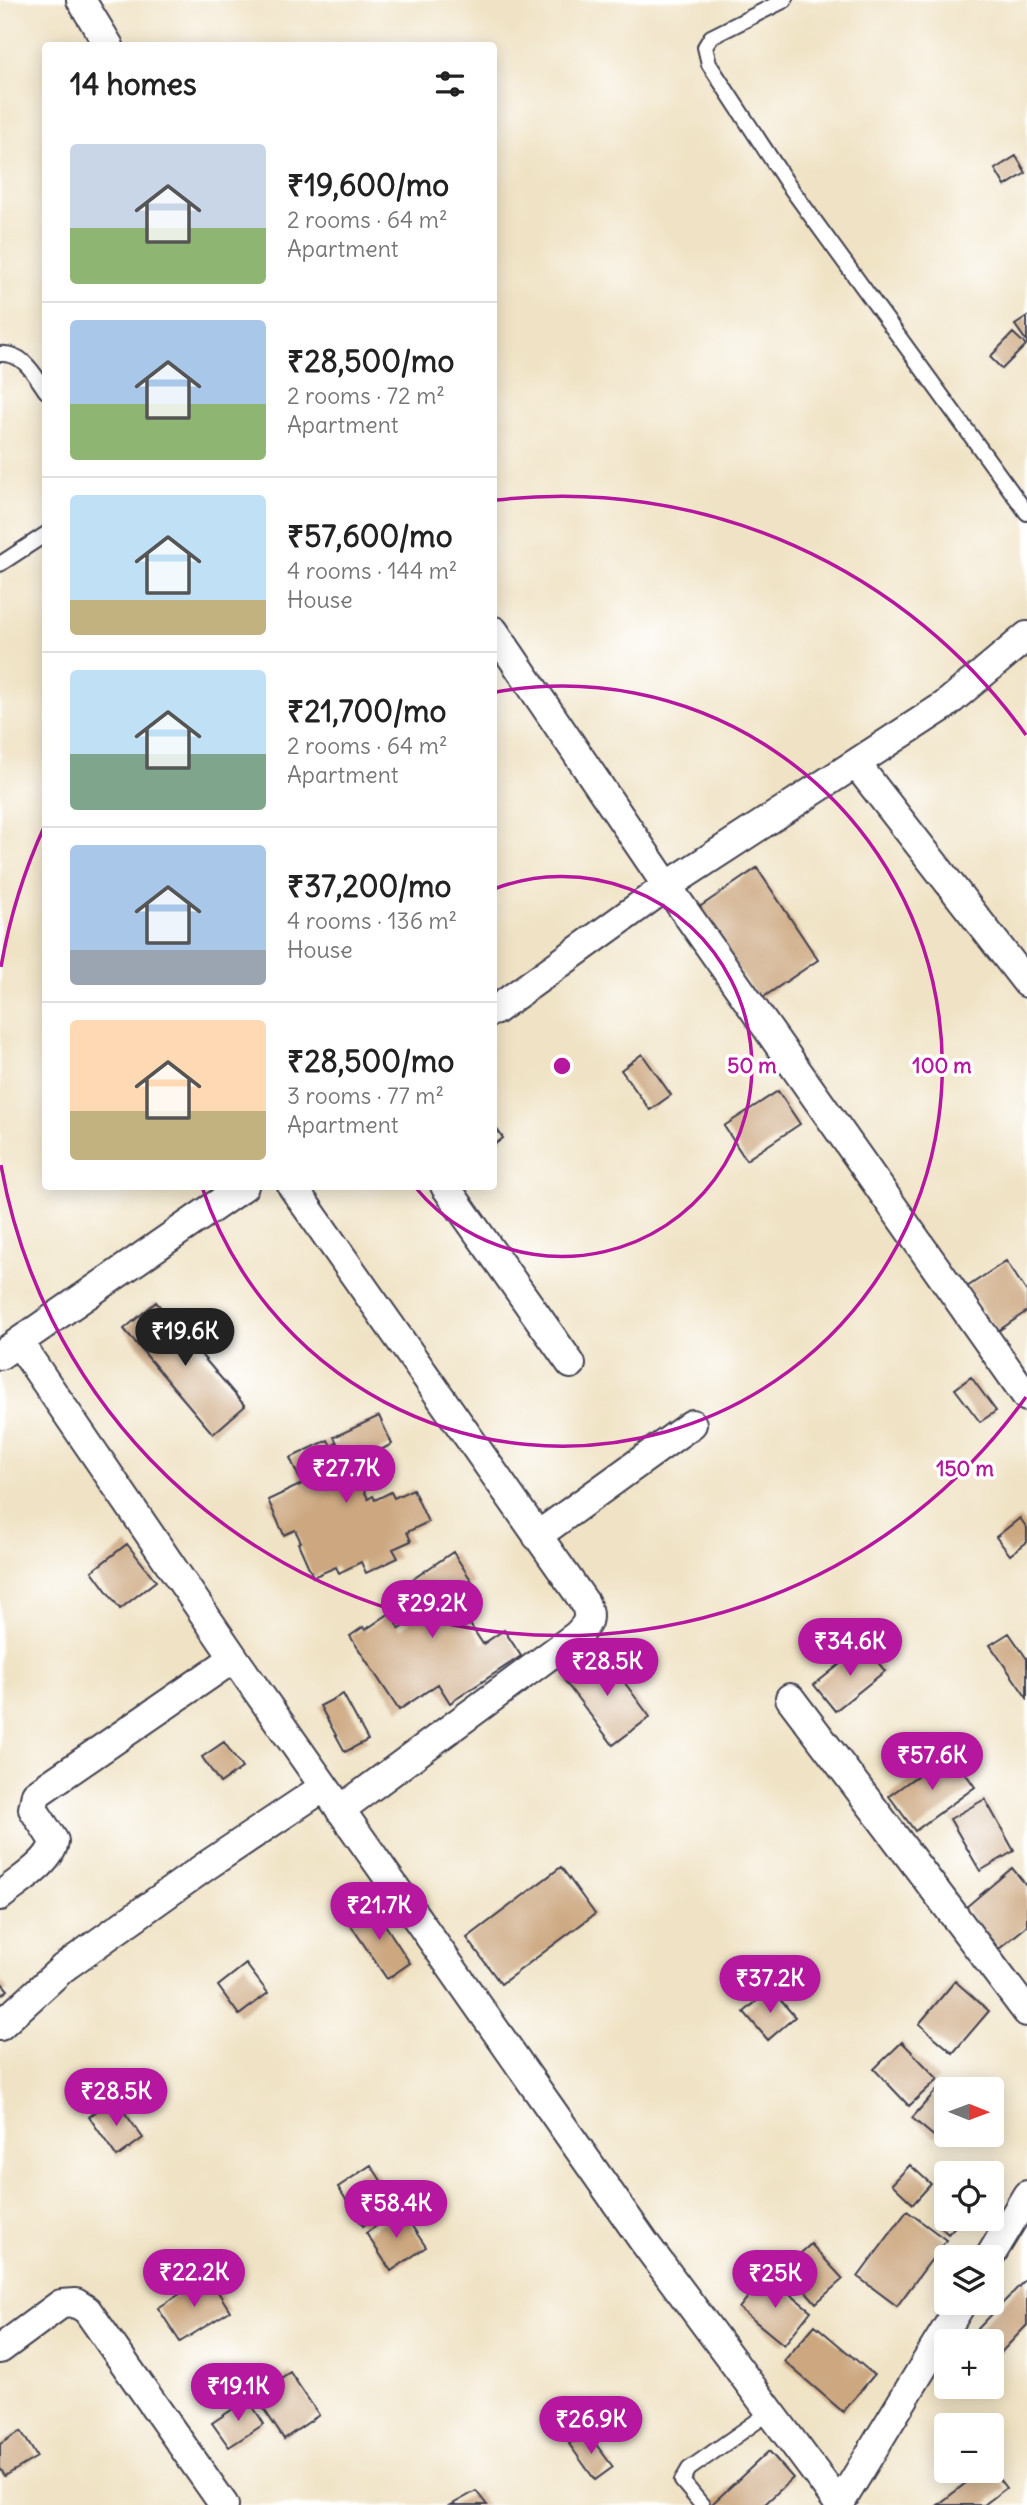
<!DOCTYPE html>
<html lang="en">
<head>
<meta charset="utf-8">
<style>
	:root { --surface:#fff; --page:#f6f6f6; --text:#222; --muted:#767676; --line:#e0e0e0; --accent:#b5179e }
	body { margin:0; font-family:Delius,sans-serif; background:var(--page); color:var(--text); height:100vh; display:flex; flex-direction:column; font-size:26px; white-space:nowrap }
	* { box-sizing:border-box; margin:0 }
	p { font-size:23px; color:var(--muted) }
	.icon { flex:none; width:38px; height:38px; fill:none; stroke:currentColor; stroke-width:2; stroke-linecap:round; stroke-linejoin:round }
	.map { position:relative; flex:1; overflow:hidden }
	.panel { position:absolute; left:42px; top:42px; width:455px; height:1148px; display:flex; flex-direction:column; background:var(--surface); border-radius:7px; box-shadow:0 4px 18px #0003 }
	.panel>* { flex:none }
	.needle { width:46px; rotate:91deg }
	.fabs { position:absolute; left:934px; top:2077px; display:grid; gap:14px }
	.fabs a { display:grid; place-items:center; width:70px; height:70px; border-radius:7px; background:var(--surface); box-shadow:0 4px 18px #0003; font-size:35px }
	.price { position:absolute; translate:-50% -60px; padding:0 16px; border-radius:24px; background:var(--accent); color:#fff; font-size:23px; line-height:46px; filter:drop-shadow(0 2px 4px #0008) }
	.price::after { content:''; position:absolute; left:50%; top:42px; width:21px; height:16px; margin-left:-10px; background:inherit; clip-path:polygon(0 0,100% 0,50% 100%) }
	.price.active { background:#222; color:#fff }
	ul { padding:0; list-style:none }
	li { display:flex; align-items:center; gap:21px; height:175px; padding:0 28px }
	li+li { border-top:2px solid var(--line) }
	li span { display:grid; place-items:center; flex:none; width:196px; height:140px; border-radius:7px; color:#555 }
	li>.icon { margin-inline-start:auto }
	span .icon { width:84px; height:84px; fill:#fffc; stroke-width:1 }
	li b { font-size:30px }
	h2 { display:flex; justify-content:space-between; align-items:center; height:84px; padding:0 28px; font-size:30px }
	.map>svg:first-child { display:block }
	.building { fill:#cca780 }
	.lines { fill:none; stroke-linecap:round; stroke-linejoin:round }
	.service-casing { stroke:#413f50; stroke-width:18 }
	.minor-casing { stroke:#413f50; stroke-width:32 }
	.service { stroke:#fff; stroke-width:14 }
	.minor { stroke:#fff; stroke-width:28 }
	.ring { fill:none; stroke:#b5179e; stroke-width:3.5 }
	.centre { fill:#b5179e; stroke:#fff; stroke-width:3.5 }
	.ring-label { font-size:21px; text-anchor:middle; font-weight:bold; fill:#b5179e; stroke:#fff; stroke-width:7; stroke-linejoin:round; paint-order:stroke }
</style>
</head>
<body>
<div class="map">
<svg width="1027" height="2505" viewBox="0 0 1027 2505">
	<rect width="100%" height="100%" fill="#fff"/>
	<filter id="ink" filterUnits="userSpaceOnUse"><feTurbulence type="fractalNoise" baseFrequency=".0143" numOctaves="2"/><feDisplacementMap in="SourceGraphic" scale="14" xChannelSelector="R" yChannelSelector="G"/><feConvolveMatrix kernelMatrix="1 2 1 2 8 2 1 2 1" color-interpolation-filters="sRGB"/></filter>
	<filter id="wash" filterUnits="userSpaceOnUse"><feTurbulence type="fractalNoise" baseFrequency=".00686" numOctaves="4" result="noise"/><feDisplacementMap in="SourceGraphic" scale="28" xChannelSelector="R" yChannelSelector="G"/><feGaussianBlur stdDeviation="1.57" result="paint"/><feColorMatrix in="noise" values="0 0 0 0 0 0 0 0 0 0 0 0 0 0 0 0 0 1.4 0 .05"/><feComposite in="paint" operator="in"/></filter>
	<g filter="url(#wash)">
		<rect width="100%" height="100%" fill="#f0e3c5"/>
		<g id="blocks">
			<!-- building -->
			<path class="building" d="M1016,156L1026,173L1005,186L995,169Z
				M1027,317V342L1015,325Z
				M1013,333L1026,345L1002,369L990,357Z
				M757,868L818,960L759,1000L698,908Z
				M642,1054L671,1095L650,1110L621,1070Z
				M778,1091L800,1124L746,1160L724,1126Z
				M494,1125L503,1138L494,1145Z
				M1006,1261L1027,1292V1311L998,1331L967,1287Z
				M156,1302L245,1406L213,1434L124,1329Z
				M971,1377L996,1411L980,1422L955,1389Z
				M379,1416L392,1444L373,1454L377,1463L361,1470L367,1483L362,1486L368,1499L373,1496L375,1500L391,1492L394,1498L413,1489L428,1522L407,1532L411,1541L393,1549L398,1558L366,1573L361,1562L339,1573L336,1567L313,1577L298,1543L301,1542L295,1530L284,1535L268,1500L302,1484L290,1458L328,1440L331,1446L337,1443L334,1437Z
				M1020,1518L1027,1528V1542L1010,1555L996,1537Z
				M127,1544L156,1581L120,1609L92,1571Z
				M453,1552L473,1583L452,1597L483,1644L504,1630L521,1656L450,1703L438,1684L399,1710L350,1636L363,1627L365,1630L390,1613L400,1629L410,1622L391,1594Z
				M1009,1633L1027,1659V1698L990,1645Z
				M864,1645L885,1671L835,1711L814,1685Z
				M602,1652L650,1717L613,1745L564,1680Z
				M343,1694L368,1740L345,1752L320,1706Z
				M224,1742L242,1768L220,1783L202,1757Z
				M950,1752L975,1787L915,1831L889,1796Z
				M985,1799L1014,1851L980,1871L950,1819Z
				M561,1867L595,1914L501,1984L467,1938Z
				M1012,1868L1027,1886V1926L999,1949L965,1908Z
				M372,1905L410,1963L387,1979L348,1921Z
				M246,1964L268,1993L239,2015L218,1986Z
				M0,1981L8,1990L0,1996Z
				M955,1981L989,2011L953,2053L919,2024Z
				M771,1989L795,2017L768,2040L744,2012Z
				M902,2042L938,2079L909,2106L874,2069Z
				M940,2086L947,2092V2126L936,2138L912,2118Z
				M114,2098L143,2138L117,2157L89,2117Z
				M371,2165L396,2204L363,2226L338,2187Z
				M910,2165L931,2184L913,2204L892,2184Z
				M947,2209V2219H962L948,2234L935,2222Z
				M401,2210L426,2247L391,2271L366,2233Z
				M907,2211L946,2240L897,2306L858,2277Z
				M811,2244L843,2279L816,2303L785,2267Z
				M766,2275L811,2311L784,2345L739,2308Z
				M208,2276L230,2311L180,2342L158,2308Z
				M1027,2278V2325L992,2362V2342H971L968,2339Z
				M815,2325L874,2375L843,2412L784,2361Z
				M290,2372L319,2415L284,2439L255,2396Z
				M248,2399L264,2424L229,2447L212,2423Z
				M21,2431L37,2457L5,2476L0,2468V2444Z
				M586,2431L613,2467L595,2480L569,2444Z
				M769,2451L793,2478L764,2505H714L712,2504Z
				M981,2471H993L1006,2488L984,2505H938Z
				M476,2491L487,2505H451Z"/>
		</g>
	</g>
	<g filter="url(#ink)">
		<use href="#blocks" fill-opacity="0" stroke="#413f50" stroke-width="2"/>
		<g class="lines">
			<!-- service casing -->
			<g class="service-casing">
				<path id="service" d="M785,0L711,37L705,47L709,64L787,183L1027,513
					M0,354C23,352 34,374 46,391
					M0,564L46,534
					M702,2505L682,2481L689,2469L770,2412"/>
			</g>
			<!-- minor casing -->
			<g class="minor-casing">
				<path id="minor" d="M81,0L109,46
					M494,631L667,886L1027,1397
					M857,765L1027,983
					M494,1011L667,886L944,706L1027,636
					M292,1186L585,1603C591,1618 588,1624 577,1635L340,1810
					M445,1186L571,1364
					M19,1343L234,1658L644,2242L839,2504
					M0,1355L244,1186
					M537,1536L692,1424
					M790,1698L1027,2012
					M0,1896C16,1883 52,1862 54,1841L33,1809L36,1794L234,1658
					M0,2026L63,1968L206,1866L324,1787
					M989,2258L1027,2195
					M0,2349L61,2304L76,2303L87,2310L224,2505
					M839,2505L962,2303"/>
			</g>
			<!-- service -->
			<use href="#service" class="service"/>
			<!-- minor -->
			<use href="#minor" class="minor"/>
		</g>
	</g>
	<!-- distance rings -->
	<g class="ring">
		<path d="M494 889A190 190 0 1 1 415 1187"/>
		<path d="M496 692A380 380 0 1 1 202 1187"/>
		<path d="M1026 1397A570 570 0 0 1 1 1165M1 967A570 570 0 0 1 45 825M497 500A570 570 0 0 1 1026 735"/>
	</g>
	<circle cx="562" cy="1066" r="10" class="centre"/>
	<g class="ring-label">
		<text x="752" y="1073">50 m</text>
		<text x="942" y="1073">100 m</text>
		<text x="965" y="1476">150 m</text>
	</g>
</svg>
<div class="fabs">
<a><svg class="needle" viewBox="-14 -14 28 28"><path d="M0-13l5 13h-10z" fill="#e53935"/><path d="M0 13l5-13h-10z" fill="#767676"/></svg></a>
<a><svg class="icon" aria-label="locate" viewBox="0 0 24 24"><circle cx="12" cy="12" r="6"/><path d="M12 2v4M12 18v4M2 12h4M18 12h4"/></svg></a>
<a><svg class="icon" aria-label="layers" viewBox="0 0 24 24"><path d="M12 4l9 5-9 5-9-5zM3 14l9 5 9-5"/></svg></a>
<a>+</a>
<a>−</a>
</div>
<b class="price active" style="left:185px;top:1368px">₹19.6K</b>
<b class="price" style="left:346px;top:1505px">₹27.7K</b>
<b class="price" style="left:432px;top:1640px">₹29.2K</b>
<b class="price" style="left:850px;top:1678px">₹34.6K</b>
<b class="price" style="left:607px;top:1698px">₹28.5K</b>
<b class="price" style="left:932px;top:1792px">₹57.6K</b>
<b class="price" style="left:379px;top:1942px">₹21.7K</b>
<b class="price" style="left:770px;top:2015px">₹37.2K</b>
<b class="price" style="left:116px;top:2128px">₹28.5K</b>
<b class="price" style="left:396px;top:2240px">₹58.4K</b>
<b class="price" style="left:194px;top:2309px">₹22.2K</b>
<b class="price" style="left:775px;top:2310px">₹25K</b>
<b class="price" style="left:238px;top:2423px">₹19.1K</b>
<b class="price" style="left:591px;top:2456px">₹26.9K</b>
<section class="panel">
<h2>14 homes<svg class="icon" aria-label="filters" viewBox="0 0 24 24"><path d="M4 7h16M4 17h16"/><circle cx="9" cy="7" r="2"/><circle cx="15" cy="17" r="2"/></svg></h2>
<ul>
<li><span style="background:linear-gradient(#c9d6e8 60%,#8fb573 0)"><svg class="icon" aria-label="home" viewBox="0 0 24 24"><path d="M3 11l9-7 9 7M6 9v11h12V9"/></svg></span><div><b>₹19,600/mo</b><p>2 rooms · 64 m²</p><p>Apartment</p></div></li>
<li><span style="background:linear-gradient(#a9c7e8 60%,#8fb573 0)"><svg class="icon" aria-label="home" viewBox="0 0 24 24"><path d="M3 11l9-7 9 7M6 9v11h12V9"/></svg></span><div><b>₹28,500/mo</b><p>2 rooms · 72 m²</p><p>Apartment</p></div></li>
<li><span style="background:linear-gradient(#bfe0f5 75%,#c2b280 0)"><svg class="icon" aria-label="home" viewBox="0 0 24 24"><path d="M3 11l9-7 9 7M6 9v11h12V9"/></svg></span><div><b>₹57,600/mo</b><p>4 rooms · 144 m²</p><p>House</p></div></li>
<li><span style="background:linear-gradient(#bfe0f5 60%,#7fa58c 0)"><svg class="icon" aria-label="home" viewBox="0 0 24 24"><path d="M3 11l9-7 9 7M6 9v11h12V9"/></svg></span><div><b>₹21,700/mo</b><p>2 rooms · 64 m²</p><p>Apartment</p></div></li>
<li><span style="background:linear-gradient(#a9c7e8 75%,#9aa5b1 0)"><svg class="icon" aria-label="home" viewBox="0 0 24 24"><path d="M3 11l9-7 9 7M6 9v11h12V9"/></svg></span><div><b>₹37,200/mo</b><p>4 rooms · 136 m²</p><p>House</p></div></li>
<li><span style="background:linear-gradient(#ffd9b3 65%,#c2b280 0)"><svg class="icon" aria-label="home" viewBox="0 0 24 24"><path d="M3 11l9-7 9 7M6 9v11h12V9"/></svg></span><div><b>₹28,500/mo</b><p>3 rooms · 77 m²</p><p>Apartment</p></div></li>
</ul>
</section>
</div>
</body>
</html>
